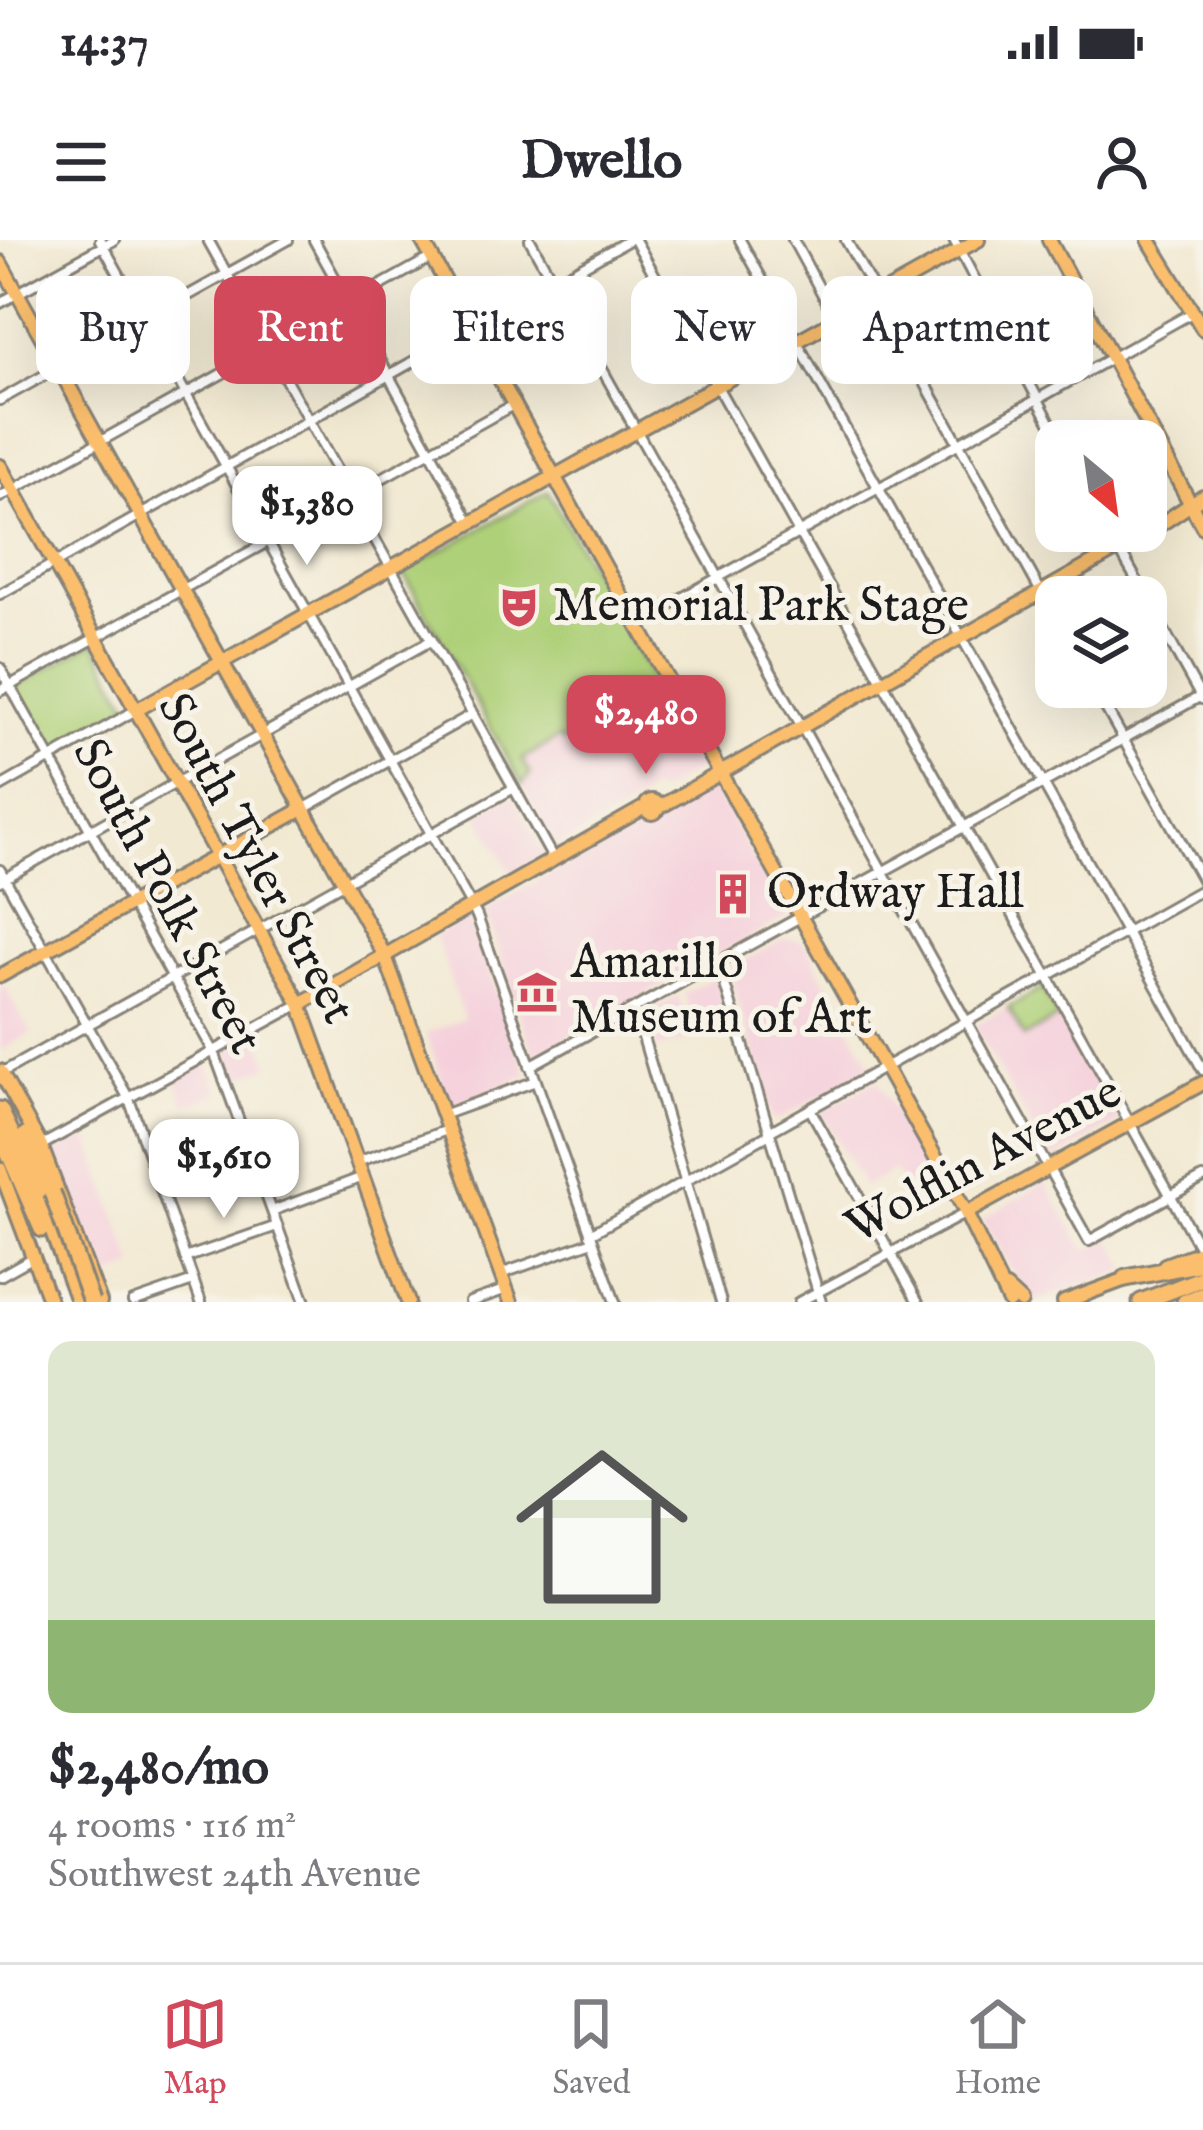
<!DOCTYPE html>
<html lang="en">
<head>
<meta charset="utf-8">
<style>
	:root { --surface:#fff; --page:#f2f2f3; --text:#2b2b33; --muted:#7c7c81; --line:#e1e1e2; --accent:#d1495b }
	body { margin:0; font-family:"IM FELL English",serif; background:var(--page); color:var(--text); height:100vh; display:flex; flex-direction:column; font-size:45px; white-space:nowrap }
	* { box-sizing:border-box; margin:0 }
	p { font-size:39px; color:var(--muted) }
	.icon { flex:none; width:66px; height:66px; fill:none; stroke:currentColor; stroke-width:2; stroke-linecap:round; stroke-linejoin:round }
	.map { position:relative; height:1062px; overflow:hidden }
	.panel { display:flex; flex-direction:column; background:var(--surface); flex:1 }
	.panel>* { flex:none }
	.hud { position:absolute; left:36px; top:36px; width:1131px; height:108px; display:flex; gap:24px }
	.needle { width:78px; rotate:151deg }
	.buttons { position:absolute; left:1035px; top:180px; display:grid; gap:24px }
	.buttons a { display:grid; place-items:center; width:132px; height:132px; border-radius:24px; background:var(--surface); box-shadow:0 12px 48px #0002; font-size:60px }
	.price { position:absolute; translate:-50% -102px; padding:0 27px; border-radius:24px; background:#fff; color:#222; font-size:39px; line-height:78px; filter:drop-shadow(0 3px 6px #0008) }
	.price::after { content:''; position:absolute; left:50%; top:72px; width:36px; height:27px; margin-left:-18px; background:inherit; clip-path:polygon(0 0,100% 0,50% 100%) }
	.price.selected { background:var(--accent); color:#fff }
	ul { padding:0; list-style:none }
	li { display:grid; align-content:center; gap:24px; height:636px; padding:0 48px }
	li span { display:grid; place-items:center; height:372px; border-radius:24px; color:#555 }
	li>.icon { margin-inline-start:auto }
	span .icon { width:216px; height:216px; fill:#fffc; stroke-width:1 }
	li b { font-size:51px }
	.chip { padding:0 42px; border-radius:24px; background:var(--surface); box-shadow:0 12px 48px #0002; font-size:42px; line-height:108px }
	.chip.selected { background:var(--accent); color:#fff }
	.status { display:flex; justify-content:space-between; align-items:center; height:84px; padding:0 60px; background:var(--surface); direction:ltr }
	.status svg { height:33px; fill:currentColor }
	header { display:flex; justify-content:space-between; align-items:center; height:156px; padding:0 48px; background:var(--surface); font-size:54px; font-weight:700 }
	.menu { display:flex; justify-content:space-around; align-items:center; height:168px; border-top:3px solid var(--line); background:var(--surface); font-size:33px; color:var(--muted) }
	.menu a { display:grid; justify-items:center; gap:6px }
	.menu .selected { color:var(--accent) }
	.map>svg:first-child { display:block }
	.built { fill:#f5cfdb }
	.green { fill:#aed078; stroke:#65764a; stroke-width:3 }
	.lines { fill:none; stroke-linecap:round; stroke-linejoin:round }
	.minor-casing { stroke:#878277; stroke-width:14 }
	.major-casing { stroke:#878277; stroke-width:18 }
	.highway-casing { stroke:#878277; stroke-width:21 }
	.minor { stroke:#fff; stroke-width:8 }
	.major { stroke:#fabe6d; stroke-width:12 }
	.highway { stroke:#fabe6d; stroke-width:15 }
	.highway-bridge-casing { stroke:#878277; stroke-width:21; stroke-linecap:butt }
	.highway-bridge { stroke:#fabe6d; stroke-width:15 }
	.labels { text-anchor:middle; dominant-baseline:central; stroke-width:10; stroke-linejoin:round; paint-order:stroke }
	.poi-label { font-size:48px; fill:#1c1c1c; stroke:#f7f3e8; text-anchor:start }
	.street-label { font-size:48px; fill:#1c1c1c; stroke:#f7f3e8 }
</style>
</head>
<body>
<div class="status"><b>14:37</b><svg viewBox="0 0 49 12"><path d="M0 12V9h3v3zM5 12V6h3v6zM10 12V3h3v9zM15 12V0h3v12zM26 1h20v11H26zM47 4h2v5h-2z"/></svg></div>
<header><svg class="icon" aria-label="menu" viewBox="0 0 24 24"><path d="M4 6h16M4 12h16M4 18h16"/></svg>Dwello<svg class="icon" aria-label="person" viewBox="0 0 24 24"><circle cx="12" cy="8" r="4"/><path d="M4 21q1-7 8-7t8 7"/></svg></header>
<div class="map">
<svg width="1203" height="1062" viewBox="0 0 1203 1062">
	<rect width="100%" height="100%" fill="#f7f3e8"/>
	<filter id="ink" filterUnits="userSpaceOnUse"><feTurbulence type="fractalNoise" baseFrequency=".00833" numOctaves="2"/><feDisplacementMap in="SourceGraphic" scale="24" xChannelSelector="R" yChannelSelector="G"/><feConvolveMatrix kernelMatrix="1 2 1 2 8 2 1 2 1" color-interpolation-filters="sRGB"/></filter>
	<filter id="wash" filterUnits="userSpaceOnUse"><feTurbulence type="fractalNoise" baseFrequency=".004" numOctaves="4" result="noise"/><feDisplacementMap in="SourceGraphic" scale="48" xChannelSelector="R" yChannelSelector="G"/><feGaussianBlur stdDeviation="2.7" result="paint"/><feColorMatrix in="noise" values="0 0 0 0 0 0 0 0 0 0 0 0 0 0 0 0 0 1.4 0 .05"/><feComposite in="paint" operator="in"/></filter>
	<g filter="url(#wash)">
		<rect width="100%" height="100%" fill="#f2e9d2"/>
		<!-- built -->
		<path class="built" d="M648,452L664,459L702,527L658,552L651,549L632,566L556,607L522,545L527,542L521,520Z
			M711,545L787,677L534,816L485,670Z
			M513,555L547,618L514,638L478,574Z
			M469,677L528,835L457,864L449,861L426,793L464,779L435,696Z
			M783,699L799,700L808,709L872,827L778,880L772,878L729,729Z
			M715,737L730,787L697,797L684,753Z
			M3,744L31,793L0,811V746Z
			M1044,746L1119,881L1051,921L974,786Z
			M678,756L691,798L657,809L648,773Z
			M258,794L270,826L235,839L227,811Z
			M206,823L220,853L185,866L176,839Z
			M877,840L939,949L914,963L895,930L864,947L821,872Z
			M86,892L135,1027L99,1040L52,911Z
			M1045,942L1086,1011L1111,998L1129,1031L1030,1062L983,979Z"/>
		<!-- green -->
		<path class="green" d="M548,251L664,459L647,452L563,502L559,498L522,519L530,535L522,545L403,332Z
			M94,402L132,470L52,514L14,447Z
			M1043,748L1059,777L1024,797L1008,768Z"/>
	</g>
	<g filter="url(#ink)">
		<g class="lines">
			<!-- minor casing -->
			<g class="minor-casing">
				<path id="minor" d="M100,0L477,676L615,1062
					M208,0L554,620
					M314,0L470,283
					M530,0L1089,1001L1203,938
					M635,0L1201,1010
					M740,0L1203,830
					M793,0L836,79
					M846,0L1056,379
					M954,0L1060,201
					M0,63L114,0
					M0,160L288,0
					M0,257L432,17
					M1109,291L1146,357
					M0,354L629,0
					M1146,358L1202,459
					M637,383L1190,74
					M0,428L214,812L305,1062
					M1094,447L1203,641
					M0,451L513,165
					M0,547L136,470
					M305,568L473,474
					M0,630L129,859L201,1062
					M0,641L432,400
					M719,725L821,1062
					M635,770L721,1062
					M530,826L1203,455
					M1,833L514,548
					M810,869L918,1062
					M445,874L536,841
					M769,892L1203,649
					M42,905L300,764
					M357,922L450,889
					M272,971L363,937
					M590,994L770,894
					M185,1018L277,986
					M501,1034L593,1001
					M0,1036L32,1018
					M133,1062L193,1041
					M470,1062L507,1049
					M799,1062L966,973"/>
			</g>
			<!-- major casing -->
			<g class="major-casing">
				<path id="major" d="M422,0L962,965L1009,1062
					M1049,0L1203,287
					M1149,0L1203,89
					M0,22L385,716L511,1062
					M0,226L300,764L408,1062
					M136,470L978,0
					M646 567a6 6 0 1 1 12 0a6 6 0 1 1-12 0Z
					M658,568L1155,288L1203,256
					M0,736L303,569
					M300,764L645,567
					M0,831L41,906L100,1062
					M0,929L50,1062
					M966,973L1203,843
					M1165,1025L1203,1011
					M1006,1048L1021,1062
					M1064,1062L1134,1036"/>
			</g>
			<!-- highway casing -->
			<g class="highway-casing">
				<path id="highway" d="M0,870L40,955L79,1062
					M0,893L42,989
					M25,896L52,952
					M1126,1038L1203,1023
					M1141,1062L1203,1038
					M1185,1062L1203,1055"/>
			</g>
			<!-- minor -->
			<use href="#minor" class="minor"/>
			<!-- major -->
			<use href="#major" class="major"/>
			<!-- highway -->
			<use href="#highway" class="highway"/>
			<!-- highway-bridge casing -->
			<g class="highway-bridge-casing">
				<path id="highway-bridge" d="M52,952L91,1062"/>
			</g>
			<!-- highway-bridge -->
			<use href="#highway-bridge" class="highway-bridge"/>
		</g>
	</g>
	<!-- icons -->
	<defs>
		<g id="theatre-bare" transform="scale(3.24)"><path d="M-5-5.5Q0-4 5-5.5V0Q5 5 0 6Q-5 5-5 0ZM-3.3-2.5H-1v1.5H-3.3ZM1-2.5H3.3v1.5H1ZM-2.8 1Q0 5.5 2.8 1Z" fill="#d1495b" stroke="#f7f3e8" stroke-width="2.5" paint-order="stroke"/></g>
		<g id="building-bare" transform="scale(3.24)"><path d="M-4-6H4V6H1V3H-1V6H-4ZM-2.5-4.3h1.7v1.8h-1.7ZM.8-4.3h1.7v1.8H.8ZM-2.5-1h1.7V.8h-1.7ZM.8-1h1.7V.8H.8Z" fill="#d1495b" stroke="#f7f3e8" stroke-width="2.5" paint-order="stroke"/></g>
		<g id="museum-bare" transform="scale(3.24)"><path d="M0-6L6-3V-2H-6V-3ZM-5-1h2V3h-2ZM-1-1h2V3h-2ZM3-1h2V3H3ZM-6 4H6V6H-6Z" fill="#d1495b" stroke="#f7f3e8" stroke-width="2.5" paint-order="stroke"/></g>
	</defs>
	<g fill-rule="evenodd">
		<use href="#theatre-bare" x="519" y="367"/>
		<use href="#building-bare" x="733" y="654"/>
		<use href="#museum-bare" x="537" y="752"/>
	</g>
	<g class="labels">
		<!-- poi labels -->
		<g class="poi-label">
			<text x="553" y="367">Memorial Park Stage</text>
			<text x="767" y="654">Ordway Hall</text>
			<text x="571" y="724">Amarillo<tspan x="571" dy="55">Museum of Art</tspan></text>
		</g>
		<!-- street labels -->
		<g class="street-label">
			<text transform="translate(255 619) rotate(62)">South Tyler Street</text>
			<text transform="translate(166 657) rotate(62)">South Polk Street</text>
			<text transform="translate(984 921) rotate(-28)">Wolflin Avenue</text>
		</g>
	</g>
</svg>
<div class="buttons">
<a><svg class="needle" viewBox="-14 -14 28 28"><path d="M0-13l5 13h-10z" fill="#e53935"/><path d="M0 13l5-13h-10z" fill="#7c7c81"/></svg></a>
<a><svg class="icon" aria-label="layers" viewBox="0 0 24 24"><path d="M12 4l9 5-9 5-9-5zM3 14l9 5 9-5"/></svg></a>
</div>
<b class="price" style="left:307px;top:328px">$1,380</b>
<b class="price selected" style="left:646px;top:537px">$2,480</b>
<b class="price" style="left:224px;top:981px">$1,610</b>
<div class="hud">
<a class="chip">Buy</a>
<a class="chip selected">Rent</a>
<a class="chip">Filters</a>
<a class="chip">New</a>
<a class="chip">Apartment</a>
</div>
</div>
<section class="panel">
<ul>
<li><span style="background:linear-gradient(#dfe7d0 75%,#8fb573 0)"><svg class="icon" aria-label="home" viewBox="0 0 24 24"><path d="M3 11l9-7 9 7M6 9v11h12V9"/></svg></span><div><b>$2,480/mo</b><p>4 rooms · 116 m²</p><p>Southwest 24th Avenue</p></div></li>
</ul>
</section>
<nav class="menu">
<a class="selected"><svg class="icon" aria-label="map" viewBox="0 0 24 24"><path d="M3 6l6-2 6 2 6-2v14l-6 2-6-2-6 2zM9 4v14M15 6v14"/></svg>Map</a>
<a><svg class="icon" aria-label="saved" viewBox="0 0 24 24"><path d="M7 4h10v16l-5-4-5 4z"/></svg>Saved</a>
<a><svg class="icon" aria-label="home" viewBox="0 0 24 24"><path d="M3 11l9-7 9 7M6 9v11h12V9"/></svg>Home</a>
</nav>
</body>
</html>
